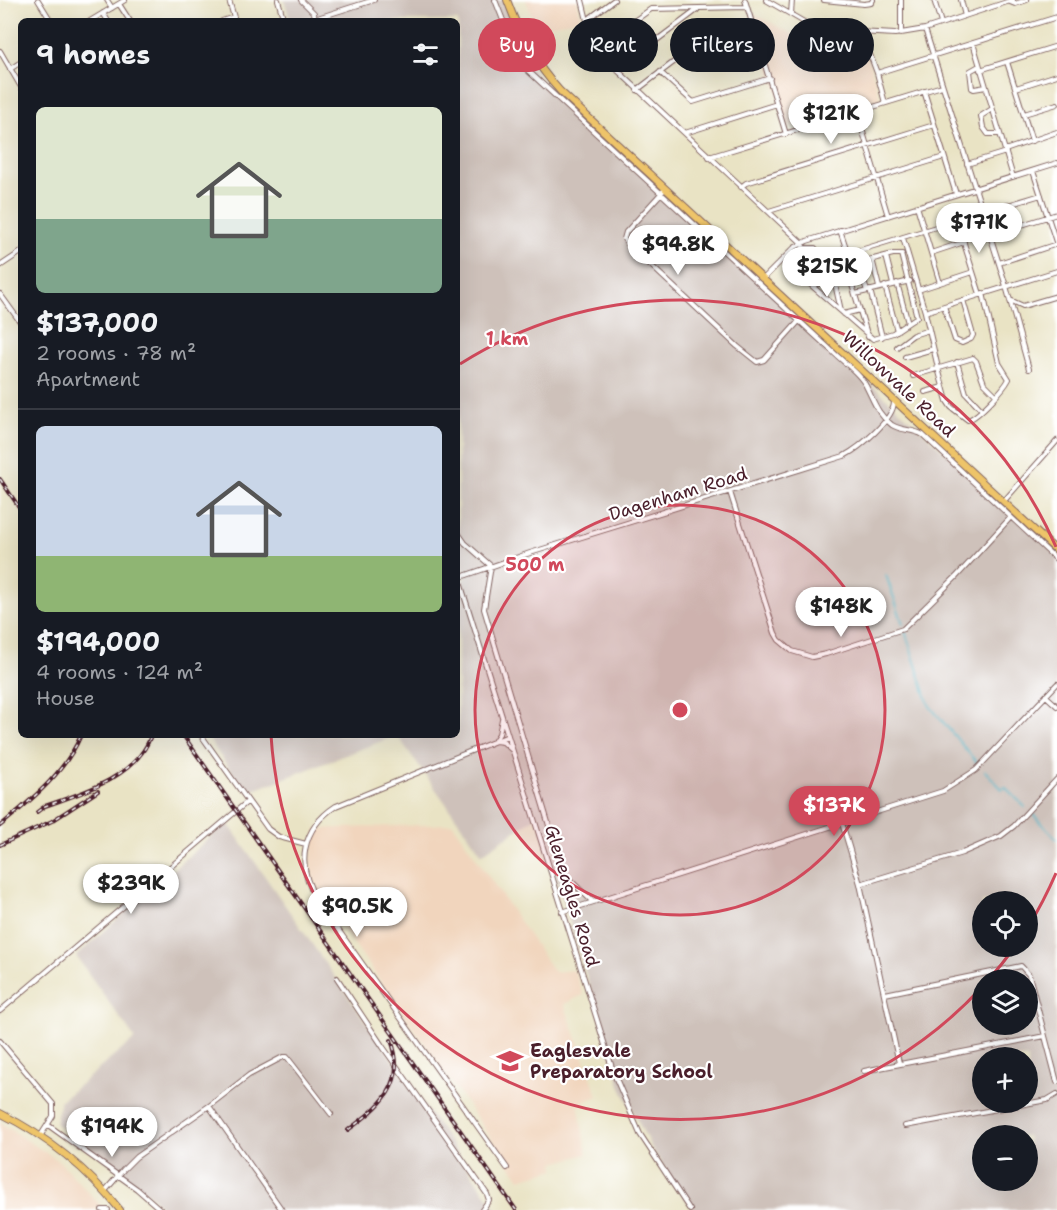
<!DOCTYPE html>
<html lang="en">
<head>
<meta charset="utf-8">
<style>
	:root { --surface:#171b24; --page:#20242c; --text:#f1f3f6; --muted:#9ea1a6; --line:#363941; --accent:#d1495b }
	body { margin:0; font-family:"Shantell Sans",sans-serif; background:var(--page); color:var(--text); height:100vh; display:flex; flex-direction:column; font-size:22px; white-space:nowrap }
	* { box-sizing:border-box; margin:0 }
	p { font-size:20px; color:var(--muted) }
	.icon { flex:none; width:33px; height:33px; fill:none; stroke:currentColor; stroke-width:2; stroke-linecap:round; stroke-linejoin:round }
	.map { position:relative; flex:1; overflow:hidden }
	.details { position:absolute; left:18px; top:18px; width:442px; height:720px; display:flex; flex-direction:column; background:var(--surface); border-radius:9px; box-shadow:0 6px 24px #0002 }
	.details>* { flex:none }
	.hud { position:absolute; left:478px; top:18px; width:488px; height:54px; display:flex; gap:12px }
	.controls { position:absolute; left:972px; top:891px; display:grid; gap:12px }
	.controls a { display:grid; place-items:center; width:66px; height:66px; border-radius:50%; background:var(--surface); box-shadow:0 6px 24px #0002; font-size:30px }
	.price { position:absolute; translate:-50% -51px; padding:0 14px; border-radius:21px; background:#fff; color:#222; font-size:20px; line-height:39px; filter:drop-shadow(0 2px 3px #0008) }
	.price::after { content:''; position:absolute; left:50%; top:36px; width:18px; height:14px; margin-left:-9px; background:inherit; clip-path:polygon(0 0,100% 0,50% 100%) }
	.price.on { background:var(--accent); color:#fff }
	ul { padding:0; list-style:none }
	li { display:grid; align-content:center; gap:12px; height:318px; padding:0 18px }
	li+li { border-top:2px solid var(--line) }
	li span { display:grid; place-items:center; height:186px; border-radius:9px; color:#555 }
	li>.icon { margin-inline-start:auto }
	span .icon { width:108px; height:108px; fill:#fffc; stroke-width:1 }
	li b { font-size:26px }
	h2 { display:flex; justify-content:space-between; align-items:center; height:72px; padding:0 18px; font-size:26px }
	.tag { padding:0 21px; border-radius:27px; background:var(--surface); box-shadow:0 6px 24px #0002; font-size:21px; line-height:54px }
	.tag.on { background:var(--accent); color:#fff }
	.map>svg:first-child { display:block }
	.built { fill:#f1d5bd }
	.industrial { fill:#cec1ba; fill-rule:evenodd }
	.lines { fill:none; stroke-linecap:round; stroke-linejoin:round }
	.stream { stroke:#4fbacc; stroke-width:1.5 }
	.minor-casing { stroke:#826461; stroke-width:6 }
	.major-casing { stroke:#826461; stroke-width:8 }
	.minor { stroke:#fff; stroke-width:4 }
	.major { stroke:#eec469; stroke-width:6 }
	.rail-casing { stroke:#4a1f2b; stroke-width:4 }
	.rail { stroke:#fff; stroke-width:1.5; stroke-dasharray:4.5; stroke-linecap:butt }
	.ring { fill:none; stroke:#d1495b; stroke-width:3 }
	.labels { text-anchor:middle; dominant-baseline:central; stroke-width:4.5; stroke-linejoin:round; paint-order:stroke }
	.street-label { font-size:18px; fill:#4a1f2b; stroke:#fff }
	.poi-label { font-size:18px; font-weight:bold; fill:#4a1f2b; stroke:#fff; text-anchor:start }
	.centre { fill:#d1495b; stroke:#fff; stroke-width:3 }
	.ring-label { font-size:18px; text-anchor:middle; font-weight:bold; fill:#d1495b; stroke:#fff; stroke-width:4.5; stroke-linejoin:round; paint-order:stroke }
</style>
</head>
<body>
<div class="map">
<svg width="1057" height="1210" viewBox="0 0 1057 1210">
	<rect width="100%" height="100%" fill="#fff"/>
	<filter id="ink" filterUnits="userSpaceOnUse"><feTurbulence type="fractalNoise" baseFrequency=".0167" numOctaves="2"/><feDisplacementMap in="SourceGraphic" scale="12" xChannelSelector="R" yChannelSelector="G"/><feConvolveMatrix kernelMatrix="1 2 1 2 8 2 1 2 1" color-interpolation-filters="sRGB"/></filter>
	<filter id="wash" filterUnits="userSpaceOnUse"><feTurbulence type="fractalNoise" baseFrequency=".008" numOctaves="4" result="noise"/><feDisplacementMap in="SourceGraphic" scale="24" xChannelSelector="R" yChannelSelector="G"/><feGaussianBlur stdDeviation="1.35" result="paint"/><feColorMatrix in="noise" values="0 0 0 0 0 0 0 0 0 0 0 0 0 0 0 0 0 1.4 0 .05"/><feComposite in="paint" operator="in"/></filter>
	<g filter="url(#wash)">
		<rect width="100%" height="100%" fill="#e9e3c4"/>
		<!-- built -->
		<path class="built" d="M526,0H577L581,19L536,28Z
			M752,13L817,47L865,48L880,98L788,127Z
			M453,824L554,972L574,970L583,995L564,1004L598,1096L578,1104L587,1154L554,1163L555,1169L520,1179L319,894L310,867L316,829Z
			M0,1123L59,1161L101,1206L94,1210H0Z"/>
		<!-- industrial -->
		<path class="industrial" d="M284,0H503L521,49L538,78L1057,555L1056,1210H693L652,1149L621,1088L537,816L482,854L397,735H458V582L466,579L458,551V21H291ZM982,902H1028V946H982ZM982,980H1028V1024H982ZM982,1058H1028V1102H982ZM982,1136H1028V1180H982Z
			M206,735H397L254,790L240,784Z
			M227,822L497,1210H163L153,1197L55,1123L60,1101L135,1039L76,956Z"/>
		<g class="lines">
			<!-- stream -->
			<path class="stream" d="M886,575L903,624
				M905,631L929,705L977,763
				M985,771L1002,789L1005,787L1025,807
				M1032,813L1057,839"/>
		</g>
	</g>
	<g filter="url(#ink)">
		<g class="lines">
			<!-- minor casing -->
			<g class="minor-casing">
				<path id="minor" d="M38,0L51,21
					M107,0L112,8
					M229,0L235,21
					M278,0L284,21
					M301,0L314,13L315,20
					M495,0L516,53L524,67L833,352C843,362 860,373 866,386C874,401 877,414 892,425C901,431 914,429 923,435L1057,560
					M582,0L591,37L599,53L802,243L815,285
					M745,0L786,134
					M766,0L804,22L822,30L895,34L925,29L1013,0
					M824,0L864,4L871,3L873,0
					M934,0L941,23
					M961,0L965,16
					M1010,2L1015,4L1027,0
					M119,4L130,21
					M103,13L108,21
					M791,14L792,0
					M587,20L614,0
					M90,21L125,0
					M222,21L234,17
					M308,21L374,0
					M925,29L1006,286L1029,369
					M862,33L877,73L885,103
					M901,34V0
					M973,43L1013,177
					M595,49L651,9L747,7
					M0,51L21,87
					M1007,62L1032,141
					M979,66L970,71L972,88L974,89L986,87
					M10,69L21,62
					M617,70L697,10
					M980,70L1057,46
					M660,72L693,102L770,78
					M877,73L1057,17
					M1016,88L1057,75
					M637,90L708,36L757,35
					M924,91L956,194
					M992,109L981,116L983,127L988,134H1000
					M857,112L888,216
					M1024,114L1057,104
					M685,133L777,104
					M1005,150L1057,132
					M709,157L942,86
					M967,164L1006,152
					M1033,171L1057,245
					M741,187L746,183L934,125
					M665,189L626,232L624,239L627,243L737,346L757,362L764,360L799,321
					M917,206L940,283
					M769,211L944,157
					M957,221L980,294
					M840,230L846,248L854,252L1041,195
					M989,235L1057,214
					M903,238L925,312L938,368L947,401L951,407L968,420C978,417 1004,389 1009,379L999,363L983,293
					M805,248H815L825,282
					M806,251L797,259L800,272L804,279L873,339L893,333L917,317L901,254
					M854,252L867,291
					M931,253L964,242
					M886,256L893,284
					M872,259L879,287
					M858,263L893,254H902
					M999,263L1057,244
					M0,266L21,252
					M849,275L868,337
					M763,279L794,248L807,241L1057,163
					M834,279L841,311
					M897,283L908,323
					M813,285L862,272
					M885,286L897,331
					M870,290L882,337
					M918,290L973,272
					M0,294L21,323
					M855,294L910,281
					M1010,300L1023,306L1057,296
					M944,306L955,340L962,343L971,339L973,335L963,300
					M925,312L1057,271
					M844,314L860,310
					M897,347L913,335L929,330
					M905,357L933,349
					M957,362L966,393L982,410
					M913,376L973,358L976,361L984,383L996,395
					M925,392L943,387
					M730,492L775,633L779,640L792,651L812,657L826,654L903,629L956,577L1011,517
					M1004,501L1057,441
					M458,533L465,543L491,566L484,609L562,869L567,877L593,902
					M458,576L614,1074L640,1134L690,1210
					M458,578L530,553L844,456C859,448 895,419 894,401
					M1046,696L1057,706
					M201,735L268,829L279,837L306,844
					M495,740L499,734L502,719
					M495,741L503,742L512,750
					M842,823L860,884L899,1063
					M860,884L962,853L1001,836L1014,826L1057,779
					M562,912L943,791L976,770L1057,684
					M337,978L383,1047L487,1194L489,1200L482,1210
					M885,994L1021,966L1029,975L1057,1082
					M0,1011L247,802
					M0,1041L53,1104V1116L41,1135
					M864,1071L1045,1036
					M209,1106L249,1075L283,1057H287L331,1114
					M48,1125L137,1189L161,1210
					M905,1126L1047,1100L1057,1094
					M507,1168L317,900C295,865 302,828 336,806L508,736
					M105,1191L123,1170L136,1157L209,1106L282,1210
					M102,1210H108"/>
			</g>
			<!-- major casing -->
			<g class="major-casing">
				<path id="major" d="M507,0C520,35 535,64 560,91L1057,551
					M0,1113C48,1137 87,1168 120,1210"/>
			</g>
			<!-- minor -->
			<use href="#minor" class="minor"/>
			<!-- major -->
			<use href="#major" class="major"/>
			<!-- rail casing -->
			<g class="rail-casing">
				<path id="rail" d="M0,479L21,510
					M183,735L516,1210
					M37,812L45,806C83,793 138,776 151,735
					M0,826C31,800 65,773 81,735
					M0,845L52,821L98,791
					M348,1130C380,1106 408,1085 391,1040"/>
			</g>
			<!-- rail -->
			<use href="#rail" class="rail"/>
		</g>
	</g>
	<!-- distance rings -->
	<circle cx="680" cy="710" r="205" fill="#d1495b" fill-opacity=".12"/>
	<g class="ring">
		<circle cx="680" cy="710" r="205"/>
		<path d="M1056 873A410 410 0 0 1 1028 927M1014 948A410 410 0 0 1 989 979M982 987A410 410 0 0 1 271 735M460 364A410 410 0 0 1 1056 547"/>
	</g>
	<!-- icons -->
	<defs>
		<g id="school-bare" transform="scale(2.07)"><path d="M0-5L7-2L0 1L-7-2ZM-4 1L0 2.5L4 1V4Q0 6-4 4Z" fill="#d1495b" stroke="#fff" stroke-width="2.5" paint-order="stroke"/></g>
	</defs>
	<g fill-rule="evenodd">
		<use href="#school-bare" x="510" y="1061"/>
	</g>
	<g class="labels">
		<!-- street labels -->
		<g class="street-label">
			<text transform="translate(899 384) rotate(43)">Willowvale Road</text>
			<text transform="translate(678 494) rotate(-17)">Dagenham Road</text>
			<text transform="translate(572 896) rotate(73)">Gleneagles Road</text>
		</g>
		<!-- poi labels -->
		<g class="poi-label">
			<text x="530" y="1051">Eaglesvale<tspan x="530" dy="21">Preparatory School</tspan></text>
		</g>
	</g>
	<circle cx="680" cy="710" r="9" class="centre"/>
	<g class="ring-label">
		<text x="507" y="345">1 km</text>
		<text x="535" y="571">500 m</text>
	</g>
</svg>
<div class="controls">
<a><svg class="icon" aria-label="locate" viewBox="0 0 24 24"><circle cx="12" cy="12" r="6"/><path d="M12 2v4M12 18v4M2 12h4M18 12h4"/></svg></a>
<a><svg class="icon" aria-label="layers" viewBox="0 0 24 24"><path d="M12 4l9 5-9 5-9-5zM3 14l9 5 9-5"/></svg></a>
<a>+</a>
<a>−</a>
</div>
<b class="price" style="left:831px;top:145px">$121K</b>
<b class="price" style="left:979px;top:254px">$171K</b>
<b class="price" style="left:678px;top:276px">$94.8K</b>
<b class="price" style="left:827px;top:298px">$215K</b>
<b class="price" style="left:841px;top:638px">$148K</b>
<b class="price on" style="left:834px;top:837px">$137K</b>
<b class="price" style="left:131px;top:915px">$239K</b>
<b class="price" style="left:357px;top:938px">$90.5K</b>
<b class="price" style="left:112px;top:1158px">$194K</b>
<div class="hud">
<a class="tag on">Buy</a>
<a class="tag">Rent</a>
<a class="tag">Filters</a>
<a class="tag">New</a>
</div>
<section class="details">
<h2>9 homes<svg class="icon" aria-label="filters" viewBox="0 0 24 24"><path d="M4 7h16M4 17h16"/><circle cx="9" cy="7" r="2"/><circle cx="15" cy="17" r="2"/></svg></h2>
<ul>
<li><span style="background:linear-gradient(#dfe7d0 60%,#7fa58c 0)"><svg class="icon" aria-label="home" viewBox="0 0 24 24"><path d="M3 11l9-7 9 7M6 9v11h12V9"/></svg></span><div><b>$137,000</b><p>2 rooms · 78 m²</p><p>Apartment</p></div></li>
<li><span style="background:linear-gradient(#c9d6e8 70%,#8fb573 0)"><svg class="icon" aria-label="home" viewBox="0 0 24 24"><path d="M3 11l9-7 9 7M6 9v11h12V9"/></svg></span><div><b>$194,000</b><p>4 rooms · 124 m²</p><p>House</p></div></li>
</ul>
</section>
</div>
</body>
</html>
